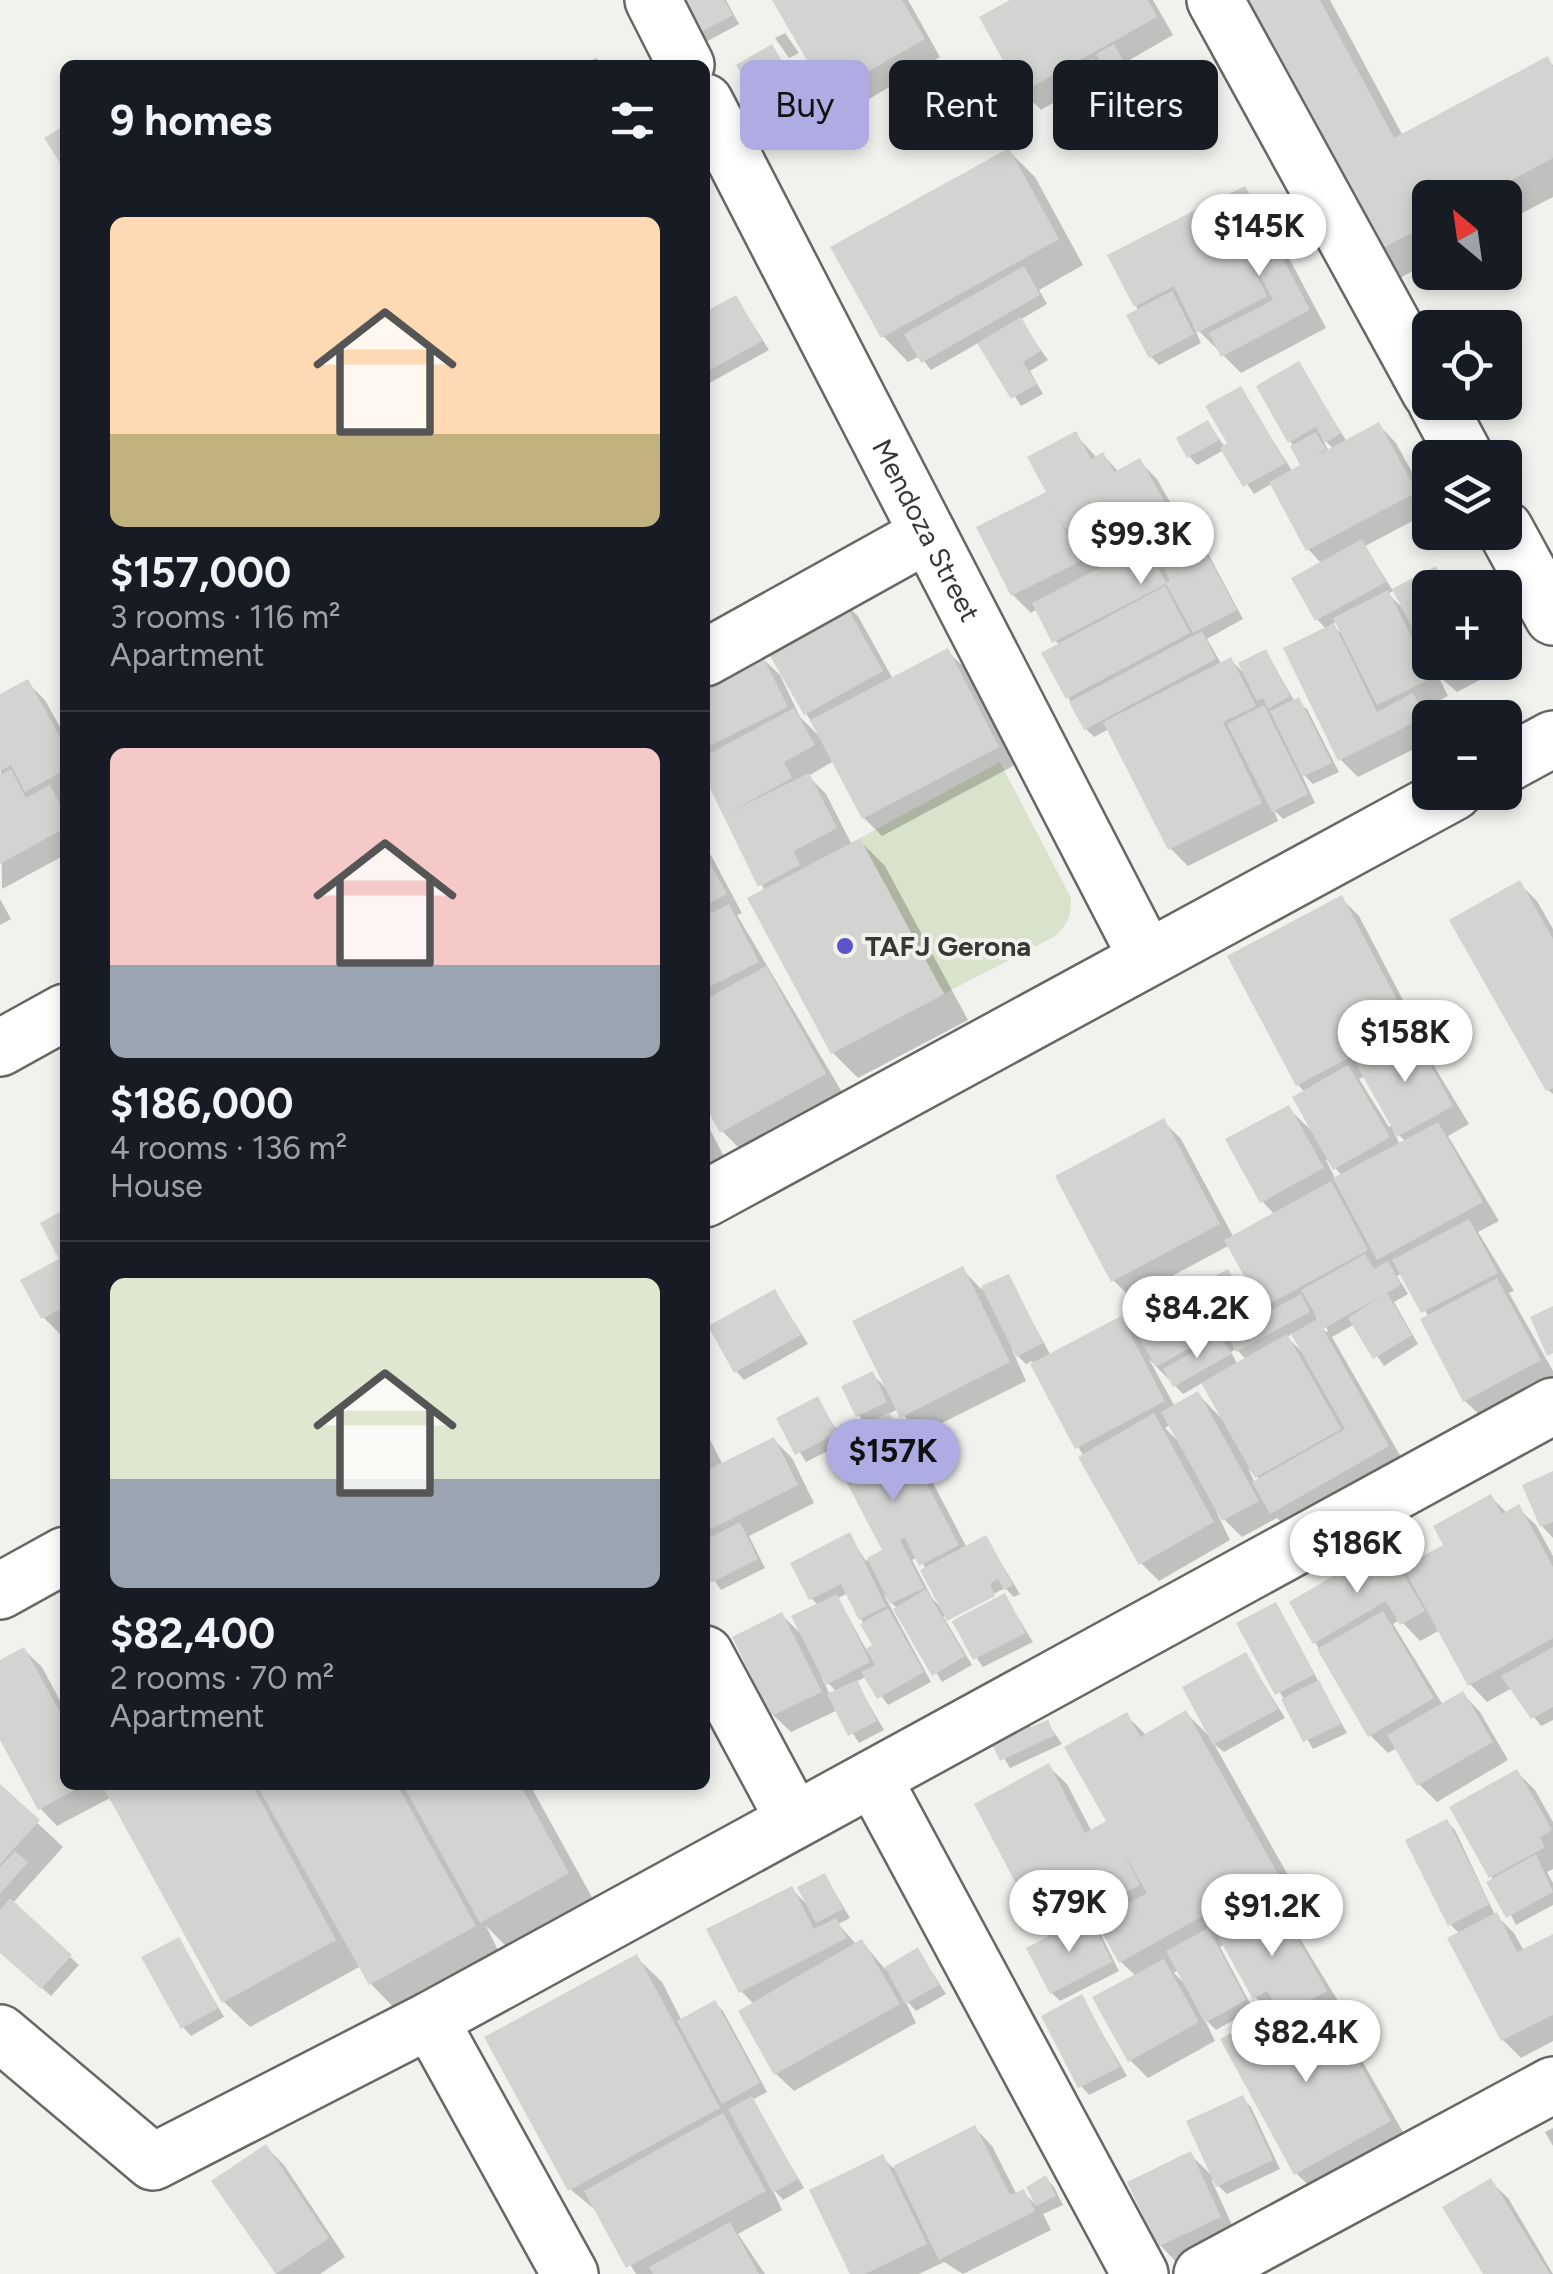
<!DOCTYPE html>
<html lang="en">
<head>
<meta charset="utf-8">
<style>
	:root { --surface:#171b24; --page:#20242c; --text:#f1f3f6; --muted:#9ea1a6; --line:#363941; --accent:#afabe3 }
	body { margin:0; font-family:Figtree,sans-serif; background:var(--page); color:var(--text); height:100vh; display:flex; flex-direction:column; font-size:38px; white-space:nowrap }
	* { box-sizing:border-box; margin:0 }
	p { font-size:32px; color:var(--muted) }
	.icon { flex:none; width:55px; height:55px; fill:none; stroke:currentColor; stroke-width:2; stroke-linecap:round; stroke-linejoin:round }
	.map { position:relative; flex:1; overflow:hidden }
	.side { position:absolute; left:60px; top:60px; width:650px; height:1730px; display:flex; flex-direction:column; background:var(--surface); border-radius:15px; box-shadow:0 5px 15px #0003 }
	.side>* { flex:none }
	.hud { position:absolute; left:740px; top:60px; width:662px; height:90px; display:flex; gap:20px }
	.needle { width:65px; rotate:331deg }
	.fabs { position:absolute; left:1412px; top:180px; display:grid; gap:20px }
	.fabs a { display:grid; place-items:center; width:110px; height:110px; border-radius:15px; background:var(--surface); box-shadow:0 5px 15px #0003; font-size:50px }
	.price { position:absolute; translate:-50% -85px; padding:0 22px; border-radius:35px; background:#fff; color:#222; font-size:32px; line-height:65px; filter:drop-shadow(0 2px 5px #0008) }
	.price::after { content:''; position:absolute; left:50%; top:60px; width:30px; height:22px; margin-left:-15px; background:inherit; clip-path:polygon(0 0,100% 0,50% 100%) }
	.price.current { background:var(--accent); color:#111 }
	ul { padding:0; list-style:none }
	li { display:grid; align-content:center; gap:20px; height:530px; padding:0 50px }
	li+li { border-top:2px solid var(--line) }
	li span { display:grid; place-items:center; height:310px; border-radius:15px; color:#555 }
	li>.icon { margin-inline-start:auto }
	span .icon { width:180px; height:180px; fill:#fffc; stroke-width:1 }
	li b { font-size:42px }
	h2 { display:flex; justify-content:space-between; align-items:center; height:120px; padding:0 50px; font-size:42px }
	.tag { padding:0 35px; border-radius:15px; background:var(--surface); box-shadow:0 5px 15px #0003; font-size:35px; line-height:90px }
	.tag.current { background:var(--accent); color:#111 }
	.map>svg:first-child { display:block }
	.green { fill:#d9e2cb }
	.shadow { fill:#0003; fill-rule:evenodd }
	.building { fill:#d3d4d1 }
	.lines { fill:none; stroke-linecap:round; stroke-linejoin:round }
	.street-casing { stroke:#666864; stroke-width:60 }
	.street { stroke:#fff; stroke-width:55 }
	.poi-dot { fill:#5f52cb; stroke:#f1f2ee; stroke-width:4 }
	.labels { text-anchor:middle; dominant-baseline:central; stroke-width:8; stroke-linejoin:round; paint-order:stroke }
	.street-label { font-size:28px; fill:#373736; stroke:#f1f2ee }
	.poi-label { font-size:28px; font-weight:bold; fill:#373736; stroke:#f1f2ee; text-anchor:start }
</style>
</head>
<body>
<div class="map">
<svg width="1553" height="2274" viewBox="0 0 1553 2274">
	<rect width="100%" height="100%" fill="#f1f2ee"/>
	<!-- green -->
	<path class="green" d="M1000,762L1071,898C1071,915 1068,925 1055,936L944,994L860,838Z"/>
	<!-- shadow -->
	<path class="shadow" d="M679,0H726L739,24L706,42Z
		M775,0H908L940,57L847,112L829,94Z
		M1015,0H1153L1173,35L1126,62L1142,91L1127,99L1108,72L1104,74L1121,103L1094,118L1075,90L1041,110L1023,92L982,18Z
		M1233,0H1330L1403,136L1547,60L1553,65V197L1505,222V198H1430V262L1394,281Z
		M785,33L799,53L789,58L775,38Z
		M772,47L797,84L765,102L757,94Z
		M596,58L603,65H584Z
		M1009,151L1035,177L1083,265L1039,290L1047,304L1020,320L1048,360L1030,371L1043,394L1021,406L980,342L931,370L920,356L908,362L883,336Z
		M1244,189L1262,207L1326,328L1241,373L1193,325L1201,343L1159,365L1151,357L1136,305L1216,202L1231,217Z
		M736,298L769,350L706,385L705,315Z
		M1299,364L1347,442L1379,425L1396,443L1430,505V512L1365,546L1393,591L1388,594L1405,610L1435,569L1453,587L1430,588V662H1492L1497,671L1457,692L1437,674L1448,696L1424,708L1432,718L1430,741L1358,777L1340,759L1326,629L1317,619L1322,564L1308,549L1273,483L1254,494L1224,450L1197,465L1189,456L1208,423L1225,447L1230,444L1240,389L1293,472L1305,465L1290,441ZM1322,438L1334,449L1329,452ZM1338,621L1345,637L1332,624Z
		M1075,434L1097,458L1103,455L1119,472L1139,461L1157,479L1183,525L1188,522L1196,531L1243,619L1207,639L1222,665L1231,660L1246,675L1266,652L1295,702L1307,709L1339,772L1313,784L1300,771L1315,803L1283,819L1274,810L1278,821L1188,866L1170,848L1109,729L1094,737L1086,729L1068,697L1059,646L1037,609L1031,613L1013,595ZM1156,524L1158,529L1090,567V561ZM1176,524L1182,534L1159,546L1154,536Z
		M840,598L858,616L893,679L947,651L965,668L1015,765L882,836L864,818L834,761L808,776L826,794L852,845L860,841L885,866L968,1020L858,1078L833,1053L765,891L705,774V685L762,658L780,675L800,717L820,737L806,713Z
		M27,682L45,700L65,736V797L61,799L65,855L2,889L0,697Z
		M705,844L742,913L737,915L842,1092L740,1149L722,1131L705,1100Z
		M1519,883L1537,901L1553,929V1094L1548,1090Z
		M1341,898L1359,916L1426,1044L1422,1046L1469,1124L1448,1136L1499,1221L1478,1232L1514,1291L1509,1293L1553,1371V1381L1483,1418L1465,1401L1429,1317L1402,1273L1397,1276L1408,1294L1394,1302L1418,1344L1384,1366L1355,1324L1332,1337L1405,1464L1290,1530L1277,1518L1242,1537L1216,1511L1230,1540L1159,1581L1141,1563L1032,1361L1026,1364L1012,1350L1026,1381L920,1434L898,1409L888,1414L907,1433L967,1548L986,1538L1020,1594L1014,1597L1005,1588L949,1618L943,1616L972,1665L942,1682L898,1609L884,1595L931,1682L888,1705L867,1676L856,1682L884,1730L859,1743L838,1710L791,1732L773,1715L782,1615L804,1637L818,1605L811,1598L849,1535L866,1561L886,1551L832,1449L806,1462L779,1419L817,1399L843,1440L869,1426L858,1415L872,1374L888,1390L962,1269L981,1289L1008,1277L1051,1356L1120,1319L1142,1341L1228,1272L1245,1290L1262,1318L1271,1313L1230,1245L1131,1298L1113,1280L1163,1121L1181,1139L1234,1238L1275,1215L1262,1201L1288,1108L1313,1132L1305,1092L1298,1085ZM1366,1075L1393,1125L1389,1127L1359,1079ZM1392,1128L1406,1142L1400,1145ZM1326,1160H1327L1343,1176L1336,1180ZM1316,1309L1328,1331L1326,1332L1317,1322ZM1293,1333L1303,1353L1287,1337ZM1236,1349L1247,1360L1238,1365L1231,1352ZM1149,1359L1183,1394L1204,1382L1222,1419L1198,1394L1175,1407ZM1171,1424L1180,1443L1165,1428ZM1248,1468L1260,1480L1255,1483ZM918,1557L927,1570L942,1609L932,1598L912,1560ZM848,1593L875,1646L867,1651L838,1598ZM822,1678H823L837,1692L830,1695Z
		M0,899L11,919L0,925Z
		M705,1120L731,1170L705,1183Z
		M65,1212V1333L61,1335L43,1317L62,1260Z
		M775,1292L808,1344L744,1380L736,1371Z
		M705,1430L723,1465L774,1440L792,1458L814,1503L749,1536L765,1568L721,1590L705,1567V1543L710,1540L705,1535Z
		M1553,1474V1538L1542,1526Z
		M1491,1497L1508,1514L1518,1508L1536,1525L1553,1556V1720L1541,1726L1512,1688L1487,1702L1470,1684L1440,1630L1420,1641L1400,1620L1393,1624L1443,1705L1463,1694L1480,1712L1508,1760L1437,1802L1419,1784L1397,1748L1388,1753L1370,1735L1292,1603L1385,1548L1405,1569L1446,1546Z
		M1005,1596L1033,1642L983,1667L952,1622Z
		M1276,1605L1347,1733L1313,1749L1240,1624Z
		M24,1650L42,1667L65,1710V1785H530L593,1899L507,1947L486,1926L499,1952L396,2010L371,1984L361,1966L250,2027L224,2002L112,1797L57,1826L40,1808L0,1734V1662Z
		M1246,1655L1285,1718L1224,1752L1214,1744L1302,1900L1283,1911L1343,2009L1335,2014L1407,2139L1314,2191L1296,2173L1264,2019L1275,2029L1290,2021L1281,2010L1273,2015L1255,1997L1225,1944L1220,1947L1253,2009L1216,2030L1204,2018L1215,2041L1148,2078L1130,2060L1136,1976L1121,1962L1104,1930L1100,1933L1119,1971L1060,2001L1052,1993L1050,1938L1045,1933L1049,1767L1067,1784L1092,1832L1114,1834L1126,1715L1147,1736L1186,1713L1212,1739ZM1179,1969L1186,1985L1174,1973Z
		M1047,1722L1062,1744L1010,1768L988,1731L1029,1724L1031,1729Z
		M1517,1772L1535,1790L1553,1822V1869L1547,1872L1553,1883V1905L1516,1925L1491,1876Z
		M0,1788L63,1847L12,1904L79,1965L51,1996L0,1951Z
		M1447,1822L1455,1830L1494,1913L1514,1933L1524,1951L1553,1937V2041L1521,2058L1503,2040L1460,1934L1450,1924Z
		M825,1876L850,1918L838,1924L857,1945L862,1942L885,1969L918,1950L946,1994L916,2011L904,1998L916,2023L794,2091L776,2074L754,2004L741,1991L792,1889L809,1907Z
		M179,1940L224,2017L191,2036L183,2027Z
		M636,1957L662,1982L682,2021L715,2003L723,2011L767,2092L752,2100L804,2188L783,2200L772,2188L782,2210L738,2234L765,2274H636L599,2213L570,2189Z
		M1081,1997L1127,2076L1089,2095L1081,2086Z
		M1242,2098L1251,2107L1280,2169L1227,2194L1211,2179L1237,2236L1178,2264L1161,2246L1130,2183L1190,2154L1215,2179Z
		M975,2128L992,2146L1017,2195L1023,2192L1037,2206L1029,2188L1046,2178L1054,2187L1063,2205L1043,2214L1051,2230L963,2274L944,2262L919,2274H852L882,2157L893,2168Z
		M1553,2128V2146L1545,2132Z
		M266,2147L284,2165L345,2257L320,2274H276L214,2182Z
		M1490,2181L1508,2198L1553,2274H1486Z"/>
	<!-- building -->
	<path class="building" d="M677,0H724L733,15L696,35Z
		M772,0H902L925,39L827,95Z
		M1010,0H1148L1157,17L1021,93L979,17Z
		M1231,0H1320L1394,138L1548,56L1553,67V158L1478,198H1430V223L1366,257Z
		M772,44L790,75L755,96L736,65Z
		M1114,44L1135,82L1117,92L1096,54Z
		M1093,58L1114,94L1084,111L1064,76Z
		M65,125V171L44,138Z
		M1009,148L1059,239L881,338L830,247Z
		M1245,186L1310,310L1221,357L1209,333L1273,300L1220,198Z
		M1217,199L1267,296L1197,333L1174,286L1134,307L1107,255Z
		M1024,266L1040,295L921,363L904,334Z
		M1172,291L1194,334L1149,358L1126,315Z
		M736,295L762,341L705,373V312Z
		M1021,317L1041,351L1023,362L1037,384L1011,399L977,343Z
		M1299,361L1341,433L1325,443L1316,427L1288,443L1256,386Z
		M1241,386L1286,463L1243,487L1220,448L1227,443L1205,406Z
		M1208,420L1219,440L1187,458L1176,438Z
		M1379,422L1417,492L1306,551L1269,482L1300,465L1290,446L1316,432L1326,449L1314,457Z
		M1076,431L1091,459L1103,452L1114,472L1140,458L1165,503L1138,518L1146,532L1086,566L1052,505L1081,561L1011,596L976,527L1046,492L1027,457Z
		M1188,519L1237,610L1193,633L1166,584L1052,643L1032,603L1146,544L1166,583L1170,580L1152,547L1178,533L1175,527Z
		M1362,539L1386,582L1315,621L1291,578Z
		M1436,566L1447,588H1430V662H1462L1437,676L1392,589Z
		M1165,586L1190,633L1066,699L1041,653Z
		M1388,590L1432,678L1377,705L1333,618Z
		M840,595L883,671L804,715L766,649Z
		M1334,623L1377,712L1413,693L1425,717L1338,761L1283,648Z
		M1202,631L1216,659L1084,730L1069,702Z
		M948,648L999,747L862,819L810,720Z
		M1266,649L1290,696L1268,709L1263,698L1257,701L1238,663Z
		M762,655L788,707L705,748V683Z
		M1231,657L1256,706L1223,722L1262,803L1168,850L1103,722Z
		M28,679L65,746V770L25,792L11,765L0,771V694Z
		M1299,697L1332,763L1302,777L1270,711Z
		M1264,705L1308,794L1272,812L1227,724Z
		M794,708L815,745L784,762L792,778L728,813L809,773L837,828L794,851L800,865L758,887L705,778V756Z
		M11,769L26,798L50,785L65,813V828L0,864V775Z
		M860,838L944,994L831,1054L747,898Z
		M705,855L727,894L705,906Z
		M1520,880L1553,939V1088L1546,1091L1449,920Z
		M1342,895L1410,1025L1296,1086L1227,956Z
		M729,904L759,962L705,989V916Z
		M766,966L826,1074L720,1133L705,1105V1000Z
		M1413,1033L1453,1106L1397,1137L1356,1064Z
		M1348,1065L1390,1137L1333,1170L1292,1097Z
		M1289,1105L1324,1168L1260,1203L1225,1139Z
		M1164,1118L1220,1224L1111,1282L1055,1176Z
		M1438,1122L1483,1202L1377,1260L1333,1178Z
		M1331,1181L1368,1250L1262,1308L1224,1240Z
		M65,1209V1307L41,1319L20,1280L59,1259L40,1223Z
		M1469,1219L1498,1273L1421,1313L1392,1260Z
		M1365,1254L1374,1269L1388,1261L1401,1285L1387,1293L1412,1335L1373,1359L1348,1318L1381,1296L1323,1329L1389,1446L1270,1514L1252,1482L1345,1429L1291,1334L1318,1319L1301,1290Z
		M963,1266L1010,1362L900,1418L852,1321Z
		M1228,1269L1253,1312L1156,1367L1130,1323Z
		M1009,1274L1043,1343L1016,1357L981,1286Z
		M1497,1278L1541,1360L1463,1402L1420,1319Z
		M775,1289L801,1335L734,1373L708,1326Z
		M1301,1294L1310,1312L1236,1352L1227,1334Z
		M1553,1306V1353L1547,1356L1530,1317Z
		M1121,1316L1165,1401L1075,1449L1030,1364Z
		M1287,1334L1341,1429L1255,1478L1201,1383Z
		M1221,1336L1231,1354L1173,1387L1163,1369Z
		M873,1371L887,1402L856,1417L841,1386Z
		M1198,1391L1259,1501L1222,1521L1161,1412Z
		M818,1396L837,1433L795,1455L776,1418Z
		M889,1412L959,1545L919,1566L905,1538L900,1540L924,1588L890,1604L867,1558L882,1550L827,1445Z
		M1154,1413L1214,1522L1139,1565L1078,1457Z
		M774,1437L798,1485L705,1532V1471Z
		M1553,1471V1522L1540,1527L1522,1485Z
		M1491,1494L1502,1514L1519,1504L1553,1567V1638L1468,1686L1403,1567L1443,1545L1433,1526Z
		M740,1522L758,1559L711,1583L705,1572V1540Z
		M850,1532L886,1606L859,1620L841,1584L809,1600L790,1563Z
		M986,1535L1013,1585L1004,1590L998,1579L990,1584L995,1596L947,1621L920,1570Z
		M1386,1545L1425,1611L1400,1625L1386,1601L1313,1644L1289,1602Z
		M926,1589L965,1656L932,1676L893,1609Z
		M1005,1593L1026,1633L973,1660L952,1621Z
		M837,1594L870,1662L826,1685L791,1616Z
		M1276,1602L1315,1674L1275,1695L1236,1623Z
		M888,1608L924,1672L877,1699L861,1672L875,1665L866,1649L872,1645L860,1624Z
		M1383,1611L1434,1698L1368,1737L1317,1649Z
		M782,1612L822,1692L771,1716L732,1637Z
		M24,1647L65,1721V1785H84L38,1810L0,1740V1660Z
		M1553,1647V1707L1531,1719L1501,1676Z
		M1246,1652L1278,1709L1213,1745L1182,1687Z
		M857,1680L877,1721L848,1736L827,1694Z
		M1319,1680L1341,1724L1303,1742L1281,1699Z
		M1463,1691L1493,1742L1417,1786L1387,1735Z
		M1186,1710L1278,1874L1119,1963L1096,1922L1147,1893L1123,1852L1140,1885L1043,1935L974,1804L1049,1763L1085,1833L1106,1821L1064,1747L1127,1712L1140,1737Z
		M1021,1712L1028,1728L1048,1720L1055,1735L1000,1761L985,1730Z
		M1517,1769L1552,1830L1540,1837L1545,1847L1489,1878L1449,1807Z
		M0,1784L40,1820L0,1864Z
		M102,1785H252L336,1940L222,2003Z
		M257,1785H397L476,1926L369,1985Z
		M403,1785H520L569,1873L480,1923Z
		M1447,1819L1490,1904L1448,1926L1405,1840Z
		M15,1851L28,1862L0,1894V1867Z
		M1536,1854L1553,1892L1506,1918L1486,1882Z
		M825,1873L843,1909L816,1923L797,1887Z
		M792,1886L814,1929L836,1918L847,1938L739,1993L706,1929Z
		M10,1898L72,1955L41,1989L0,1953V1910Z
		M1276,1900L1327,1991L1282,2016L1267,1991L1253,1999L1216,1933Z
		M1497,1912L1517,1952L1553,1934V2015L1501,2041L1447,1938Z
		M1089,1915L1112,1962L1050,1994L1026,1948Z
		M1208,1928L1246,2000L1205,2023L1166,1951Z
		M179,1937L218,2008L181,2029L141,1957Z
		M862,1939L900,2004L774,2075L738,2011Z
		M918,1947L939,1985L905,2004L885,1967Z
		M637,1954L720,2108L568,2191L484,2037Z
		M1164,1959L1199,2022L1128,2062L1092,1997Z
		M1082,1994L1120,2067L1078,2088L1041,2016Z
		M715,2000L760,2083L722,2104L677,2021Z
		M1325,2000L1391,2121L1294,2175L1220,2039L1265,2016L1272,2028Z
		M1243,2095L1273,2160L1216,2187L1186,2121Z
		M752,2096L798,2179L773,2193L728,2109Z
		M723,2113L766,2191L626,2268L584,2191Z
		M975,2125L1010,2195L1024,2189L1035,2211L939,2260L893,2166Z
		M266,2144L329,2238L276,2274L211,2181Z
		M1191,2151L1221,2217L1158,2247L1127,2182Z
		M883,2154L927,2244L865,2274H850L809,2190Z
		M1046,2175L1056,2196L1036,2206L1026,2187Z
		M1491,2178L1550,2274H1483L1442,2207Z
		M730,2222L759,2274H653L649,2267Z"/>
	<g class="lines">
		<!-- street casing -->
		<g class="street-casing">
			<g id="street">
				<path d="M653,0L686,65"/>
				<path d="M1215,0L1430,392"/>
				<path id="s1" d="M705,102L1147,958"/>
				<path d="M1436,402L1466,458"/>
				<path d="M1505,529L1553,617"/>
				<path d="M705,658L928,534"/>
				<path d="M1505,765L1553,739"/>
				<path d="M0,1048L65,1012"/>
				<path d="M705,1199L1454,792"/>
				<path d="M0,1591L65,1555"/>
				<path d="M705,1654L794,1820"/>
				<path d="M873,1778L1140,2274"/>
				<path d="M430,2020L570,2274"/>
				<path d="M0,2033L153,2162L430,2020L1553,1406"/>
				<path d="M1202,2274L1553,2085"/>
			</g>
		</g>
		<!-- street -->
		<use href="#street" class="street"/>
	</g>
	<!-- markers -->
	<circle class="poi-dot" cx="845" cy="946" r="10"/>
	<g class="labels">
		<!-- street labels -->
		<g class="street-label">
			<text stroke="none"><textPath href="#s1" startOffset="482">Mendoza Street</textPath></text>
		</g>
		<!-- poi labels -->
		<g class="poi-label">
			<text x="865" y="946">TAFJ Gerona</text>
		</g>
	</g>
</svg>
<div class="fabs">
<a><svg class="needle" viewBox="-14 -14 28 28"><path d="M0-13l5 13h-10z" fill="#e53935"/><path d="M0 13l5-13h-10z" fill="#9ea1a6"/></svg></a>
<a><svg class="icon" aria-label="locate" viewBox="0 0 24 24"><circle cx="12" cy="12" r="6"/><path d="M12 2v4M12 18v4M2 12h4M18 12h4"/></svg></a>
<a><svg class="icon" aria-label="layers" viewBox="0 0 24 24"><path d="M12 4l9 5-9 5-9-5zM3 14l9 5 9-5"/></svg></a>
<a>+</a>
<a>−</a>
</div>
<b class="price" style="left:1259px;top:279px">$145K</b>
<b class="price" style="left:1141px;top:587px">$99.3K</b>
<b class="price" style="left:1405px;top:1085px">$158K</b>
<b class="price" style="left:1197px;top:1361px">$84.2K</b>
<b class="price current" style="left:893px;top:1504px">$157K</b>
<b class="price" style="left:1357px;top:1596px">$186K</b>
<b class="price" style="left:1069px;top:1955px">$79K</b>
<b class="price" style="left:1272px;top:1959px">$91.2K</b>
<b class="price" style="left:1306px;top:2085px">$82.4K</b>
<div class="hud">
<a class="tag current">Buy</a>
<a class="tag">Rent</a>
<a class="tag">Filters</a>
</div>
<section class="side">
<h2>9 homes<svg class="icon" aria-label="filters" viewBox="0 0 24 24"><path d="M4 7h16M4 17h16"/><circle cx="9" cy="7" r="2"/><circle cx="15" cy="17" r="2"/></svg></h2>
<ul>
<li><span style="background:linear-gradient(#ffd9b3 70%,#c2b280 0)"><svg class="icon" aria-label="home" viewBox="0 0 24 24"><path d="M3 11l9-7 9 7M6 9v11h12V9"/></svg></span><div><b>$157,000</b><p>3 rooms · 116 m²</p><p>Apartment</p></div></li>
<li><span style="background:linear-gradient(#f6c9c9 70%,#9aa5b1 0)"><svg class="icon" aria-label="home" viewBox="0 0 24 24"><path d="M3 11l9-7 9 7M6 9v11h12V9"/></svg></span><div><b>$186,000</b><p>4 rooms · 136 m²</p><p>House</p></div></li>
<li><span style="background:linear-gradient(#dfe7d0 65%,#9aa5b1 0)"><svg class="icon" aria-label="home" viewBox="0 0 24 24"><path d="M3 11l9-7 9 7M6 9v11h12V9"/></svg></span><div><b>$82,400</b><p>2 rooms · 70 m²</p><p>Apartment</p></div></li>
</ul>
</section>
</div>
</body>
</html>
